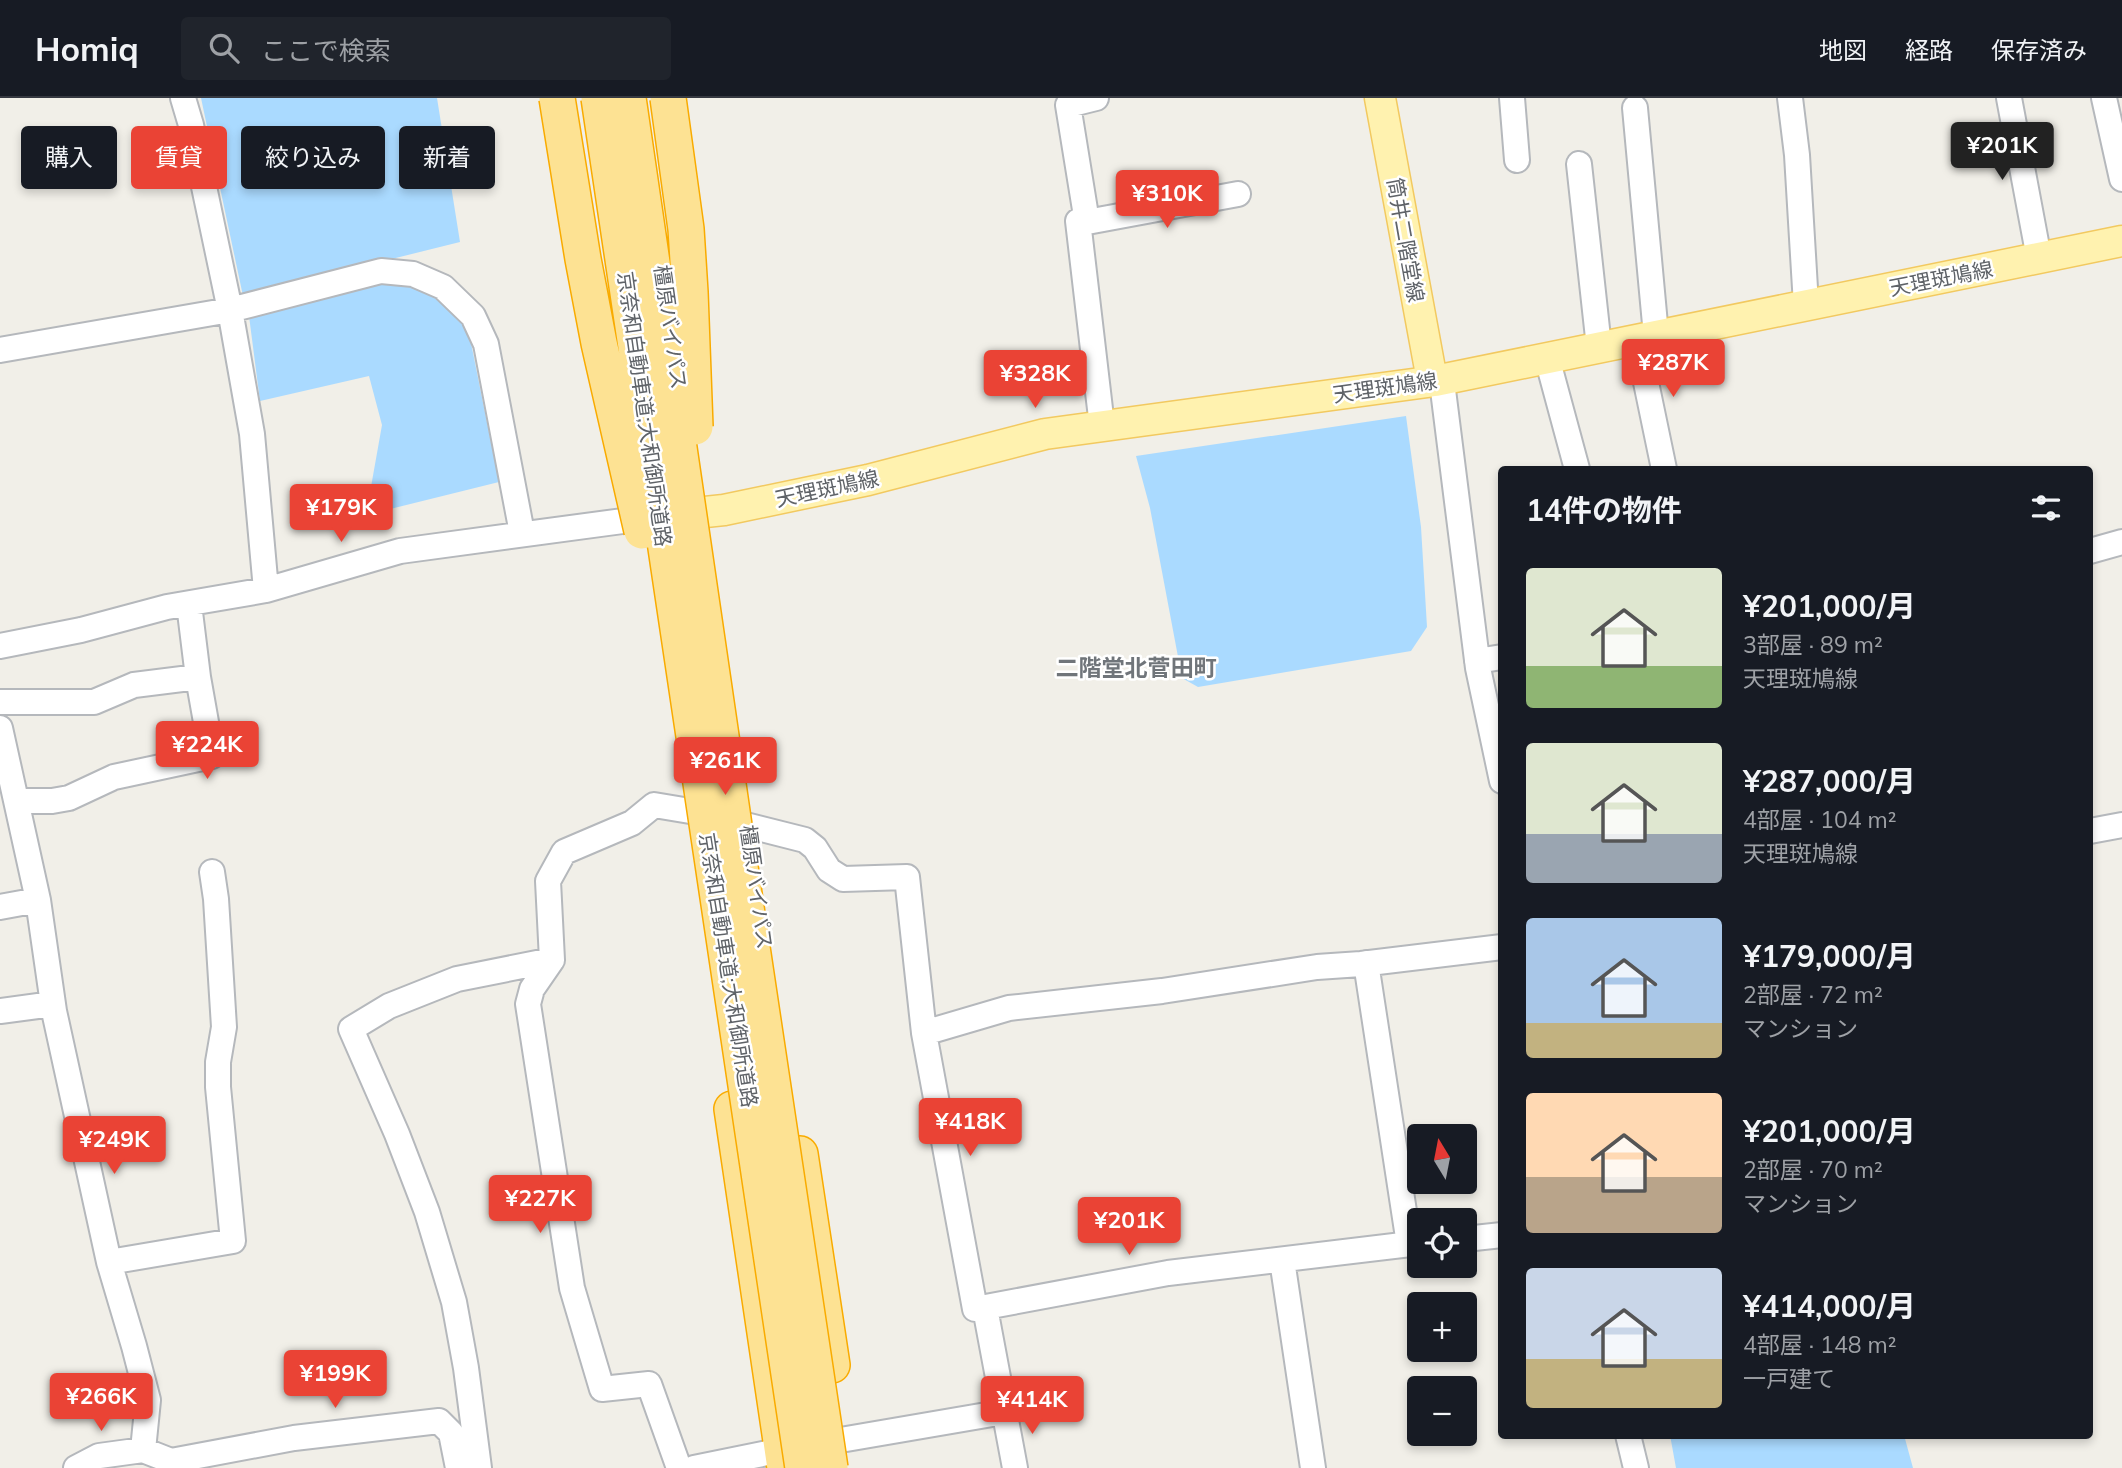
<!DOCTYPE html>
<html lang="ja">
<head>
<meta charset="utf-8">
<style>
	:root { --surface:#171b24; --page:#20242c; --text:#f1f3f6; --muted:#9ea1a6; --line:#363941; --accent:#ea4335 }
	body { margin:0; font-family:Mulish,"Noto Sans JP",sans-serif; background:var(--page); color:var(--text); height:100vh; display:flex; flex-direction:column; font-size:26px; white-space:nowrap }
	* { box-sizing:border-box; margin:0 }
	p { font-size:23px; color:var(--muted) }
	.icon { flex:none; width:38px; height:38px; fill:none; stroke:currentColor; stroke-width:2; stroke-linecap:round; stroke-linejoin:round }
	.map { position:relative; flex:1; overflow:hidden }
	.sheet { position:absolute; left:1498px; top:368px; width:595px; height:973px; display:flex; flex-direction:column; background:var(--surface); border-radius:7px; box-shadow:0 4px 10px #0003 }
	.sheet>* { flex:none }
	.top-card { position:absolute; left:21px; top:28px; width:665px; height:63px; display:flex; gap:14px }
	.needle { width:46px; rotate:350deg }
	.fabs { position:absolute; left:1407px; top:1026px; display:grid; gap:14px }
	.fabs a { display:grid; place-items:center; width:70px; height:70px; border-radius:7px; background:var(--surface); box-shadow:0 4px 10px #0003; font-size:35px }
	.price { position:absolute; translate:-50% -60px; padding:0 16px; border-radius:7px; background:var(--accent); color:#fff; font-size:23px; line-height:46px; filter:drop-shadow(0 2px 4px #0008) }
	.price::after { content:''; position:absolute; left:50%; top:42px; width:21px; height:16px; margin-left:-10px; background:inherit; clip-path:polygon(0 0,100% 0,50% 100%) }
	.price.active { background:#222; color:#fff }
	ul { padding:0; list-style:none }
	li { display:flex; align-items:center; gap:21px; height:175px; padding:0 28px }
	li span { display:grid; place-items:center; flex:none; width:196px; height:140px; border-radius:7px; color:#555 }
	li>.icon { margin-inline-start:auto }
	span .icon { width:84px; height:84px; fill:#fffc; stroke-width:1 }
	li b { font-size:30px }
	h2 { display:flex; justify-content:space-between; align-items:center; height:84px; padding:0 28px; font-size:30px }
	.tag { padding:0 24px; border-radius:7px; background:var(--surface); box-shadow:0 4px 10px #0003; font-size:24px; line-height:63px }
	.tag.active { background:var(--accent); color:#fff }
	header { display:flex; align-items:center; gap:42px; box-sizing:border-box; height:98px; padding:0 35px; background:var(--surface); border-bottom:2px solid var(--line) }
	header strong { font-size:33px }
	nav { display:flex; gap:38px; margin-inline-start:auto; font-size:24px }
	.search { width:490px; height:63px; background:var(--page); display:flex; align-items:center; gap:18px; box-sizing:border-box; padding:0 24px; border-radius:7px; color:var(--muted); font-size:26px }
	.map>svg:first-child { display:block }
	.water { fill:#aadaff }
	.lines { fill:none; stroke-linecap:round; stroke-linejoin:round }
	.minor-casing { stroke:#b5b8bc; stroke-width:28 }
	.major-casing { stroke:#f2c960; stroke-width:33 }
	.highway-casing { stroke:#f9ab00; stroke-width:38 }
	.minor { stroke:#fff; stroke-width:24 }
	.major { stroke:#fff2af; stroke-width:30 }
	.highway { stroke:#fde293; stroke-width:35 }
	.highway-bridge-casing { stroke:#f9ab00; stroke-width:38; stroke-linecap:butt }
	.highway-bridge { stroke:#fde293; stroke-width:35 }
	.labels { text-anchor:middle; dominant-baseline:central; stroke-width:5; stroke-linejoin:round; paint-order:stroke }
	.street-label { font-size:21px; fill:#5f6368; stroke:#fff }
	.neighbourhood-label { font-size:23px; font-weight:bold; fill:#70757a; stroke:#fff }
</style>
</head>
<body>
<header>
<strong>Homiq</strong>
<div class="search"><svg class="icon" aria-label="search" viewBox="0 0 24 24"><circle cx="10" cy="10" r="6"/><path d="M15 15l6 6"/></svg>ここで検索</div>
<nav><a>地図</a><a>経路</a><a>保存済み</a></nav>
</header>
<div class="map">
<svg width="2122" height="1370" viewBox="0 0 2122 1370">
	<rect width="100%" height="100%" fill="#f1efe8"/>
	<!-- water -->
	<path class="water" d="M201,0H437L460,144L243,198Z
		M391,183C417,187 449,200 465,224C467,228 469,235 470,240L499,384L366,417L382,327L369,278L260,303L249,218Z
		M1406,318L1421,429L1427,529L1411,553L1198,589L1182,580L1150,410L1136,358Z
		M1670,1337H1904L1913,1370H1676Z"/>
	<g class="lines">
		<!-- minor casing -->
		<g class="minor-casing">
			<path id="minor" d="M183,0L191,27L230,212L252,336L266,492
				M1096,0L1068,7L1087,124L1078,123L1102,328
				M1512,0L1517,62
				M1790,0L1797,57L1806,207
				M2009,0L2039,160
				M2104,0L2122,81
				M1635,10L1656,237
				M1579,66L1599,249
				M1087,124L1238,96
				M1637,241L1664,371
				M0,252L230,212L381,173L413,176L443,189L473,218L486,246L522,435
				M1547,260L1577,371
				M1435,283L1443,292L1478,570L1502,683
				M2090,453L2122,444
				M0,548L81,532L167,509L266,492L400,453L645,420
				M1477,563L1502,559
				M0,604H94L134,587L198,579
				M0,630L38,802L54,913L109,1164L134,1248L148,1302L143,1352
				M17,703H52L69,700L114,679L212,658L198,579L189,506
				M2090,733L2122,727
				M0,809L38,802
				M1366,865L1409,1146
				M0,913L53,906
				M924,935L1009,910L1162,893L1317,869L1361,866L1502,849
				M1465,1141L1502,1137
				M1282,1162L1313,1370
				M109,1164L233,1143L218,989V964L224,929L216,801L212,774
				M985,1210L1015,1370
				M1628,1337L1636,1370
				M76,1370L99,1358L143,1352L171,1363L294,1340L439,1323L451,1335L458,1370
				M479,1370L466,1270L454,1204L427,1114L397,1036L351,931L389,908L457,881L552,862
				M679,1370L649,1286L602,1291L572,1190L528,906L532,891L552,862L548,783L564,754L632,725L654,707L690,713L805,742L815,750L829,772L843,781L907,779L924,935L975,1211L1168,1175L1419,1145
				M694,1370L782,1352L1004,1314"/>
		</g>
		<!-- major casing -->
		<g class="major-casing">
			<path id="major" d="M1380,0L1430,271L1435,283
				M667,418L724,412L868,382L1045,336L1435,283L2122,143"/>
		</g>
		<!-- highway casing -->
		<g class="highway-casing">
			<path id="highway" d="M732,1011L785,1370
				M800,1056L832,1267"/>
		</g>
		<!-- minor -->
		<use href="#minor" class="minor"/>
		<!-- major -->
		<use href="#major" class="major"/>
		<!-- highway -->
		<use href="#highway" class="highway"/>
		<!-- highway-bridge casing -->
		<g class="highway-bridge-casing">
			<path id="highway-bridge" d="M557,0L583,161L599,245L642,433
				M599,0L803,1370
				M628,0L744,796L830,1370
				M668,0L686,131L690,194L695,329"/>
		</g>
		<!-- highway-bridge -->
		<use href="#highway-bridge" class="highway-bridge"/>
	</g>
	<g class="labels">
		<!-- street labels -->
		<g class="street-label">
			<text transform="translate(1406 142) rotate(80)">筒井二階堂線</text>
			<text transform="translate(1941 180) rotate(-11)">天理斑鳩線</text>
			<text transform="translate(671 229) rotate(82)">橿原バイパス</text>
			<text transform="translate(1385 289) rotate(-8)">天理斑鳩線</text>
			<text transform="translate(645 311) rotate(82)">京奈和自動車道;大和御所道路</text>
			<text transform="translate(827 390) rotate(-12)">天理斑鳩線</text>
			<text transform="translate(757 789) rotate(82)">橿原バイパス</text>
			<text transform="translate(729 872) rotate(81)">京奈和自動車道;大和御所道路</text>
		</g>
		<!-- neighbourhood labels -->
		<g class="neighbourhood-label">
			<text x="1136" y="569">二階堂北菅田町</text>
		</g>
	</g>
</svg>
<div class="fabs">
<a><svg class="needle" viewBox="-14 -14 28 28"><path d="M0-13l5 13h-10z" fill="#e53935"/><path d="M0 13l5-13h-10z" fill="#9ea1a6"/></svg></a>
<a><svg class="icon" aria-label="locate" viewBox="0 0 24 24"><circle cx="12" cy="12" r="6"/><path d="M12 2v4M12 18v4M2 12h4M18 12h4"/></svg></a>
<a>+</a>
<a>−</a>
</div>
<b class="price active" style="left:2002px;top:84px">¥201K</b>
<b class="price" style="left:1167px;top:132px">¥310K</b>
<b class="price" style="left:1673px;top:301px">¥287K</b>
<b class="price" style="left:1035px;top:312px">¥328K</b>
<b class="price" style="left:341px;top:446px">¥179K</b>
<b class="price" style="left:207px;top:683px">¥224K</b>
<b class="price" style="left:725px;top:699px">¥261K</b>
<b class="price" style="left:970px;top:1060px">¥418K</b>
<b class="price" style="left:114px;top:1078px">¥249K</b>
<b class="price" style="left:540px;top:1137px">¥227K</b>
<b class="price" style="left:1129px;top:1159px">¥201K</b>
<b class="price" style="left:335px;top:1312px">¥199K</b>
<b class="price" style="left:101px;top:1335px">¥266K</b>
<b class="price" style="left:1032px;top:1338px">¥414K</b>
<div class="top-card">
<a class="tag">購入</a>
<a class="tag active">賃貸</a>
<a class="tag">絞り込み</a>
<a class="tag">新着</a>
</div>
<section class="sheet">
<h2>14件の物件<svg class="icon" aria-label="filters" viewBox="0 0 24 24"><path d="M4 7h16M4 17h16"/><circle cx="9" cy="7" r="2"/><circle cx="15" cy="17" r="2"/></svg></h2>
<ul>
<li><span style="background:linear-gradient(#dfe7d0 70%,#8fb573 0)"><svg class="icon" aria-label="home" viewBox="0 0 24 24"><path d="M3 11l9-7 9 7M6 9v11h12V9"/></svg></span><div><b>¥201,000/月</b><p>3部屋 · 89 m²</p><p>天理斑鳩線</p></div></li>
<li><span style="background:linear-gradient(#dfe7d0 65%,#9aa5b1 0)"><svg class="icon" aria-label="home" viewBox="0 0 24 24"><path d="M3 11l9-7 9 7M6 9v11h12V9"/></svg></span><div><b>¥287,000/月</b><p>4部屋 · 104 m²</p><p>天理斑鳩線</p></div></li>
<li><span style="background:linear-gradient(#a9c7e8 75%,#c2b280 0)"><svg class="icon" aria-label="home" viewBox="0 0 24 24"><path d="M3 11l9-7 9 7M6 9v11h12V9"/></svg></span><div><b>¥179,000/月</b><p>2部屋 · 72 m²</p><p>マンション</p></div></li>
<li><span style="background:linear-gradient(#ffd9b3 60%,#b9a48a 0)"><svg class="icon" aria-label="home" viewBox="0 0 24 24"><path d="M3 11l9-7 9 7M6 9v11h12V9"/></svg></span><div><b>¥201,000/月</b><p>2部屋 · 70 m²</p><p>マンション</p></div></li>
<li><span style="background:linear-gradient(#c9d6e8 65%,#c2b280 0)"><svg class="icon" aria-label="home" viewBox="0 0 24 24"><path d="M3 11l9-7 9 7M6 9v11h12V9"/></svg></span><div><b>¥414,000/月</b><p>4部屋 · 148 m²</p><p>一戸建て</p></div></li>
</ul>
</section>
</div>
</body>
</html>
